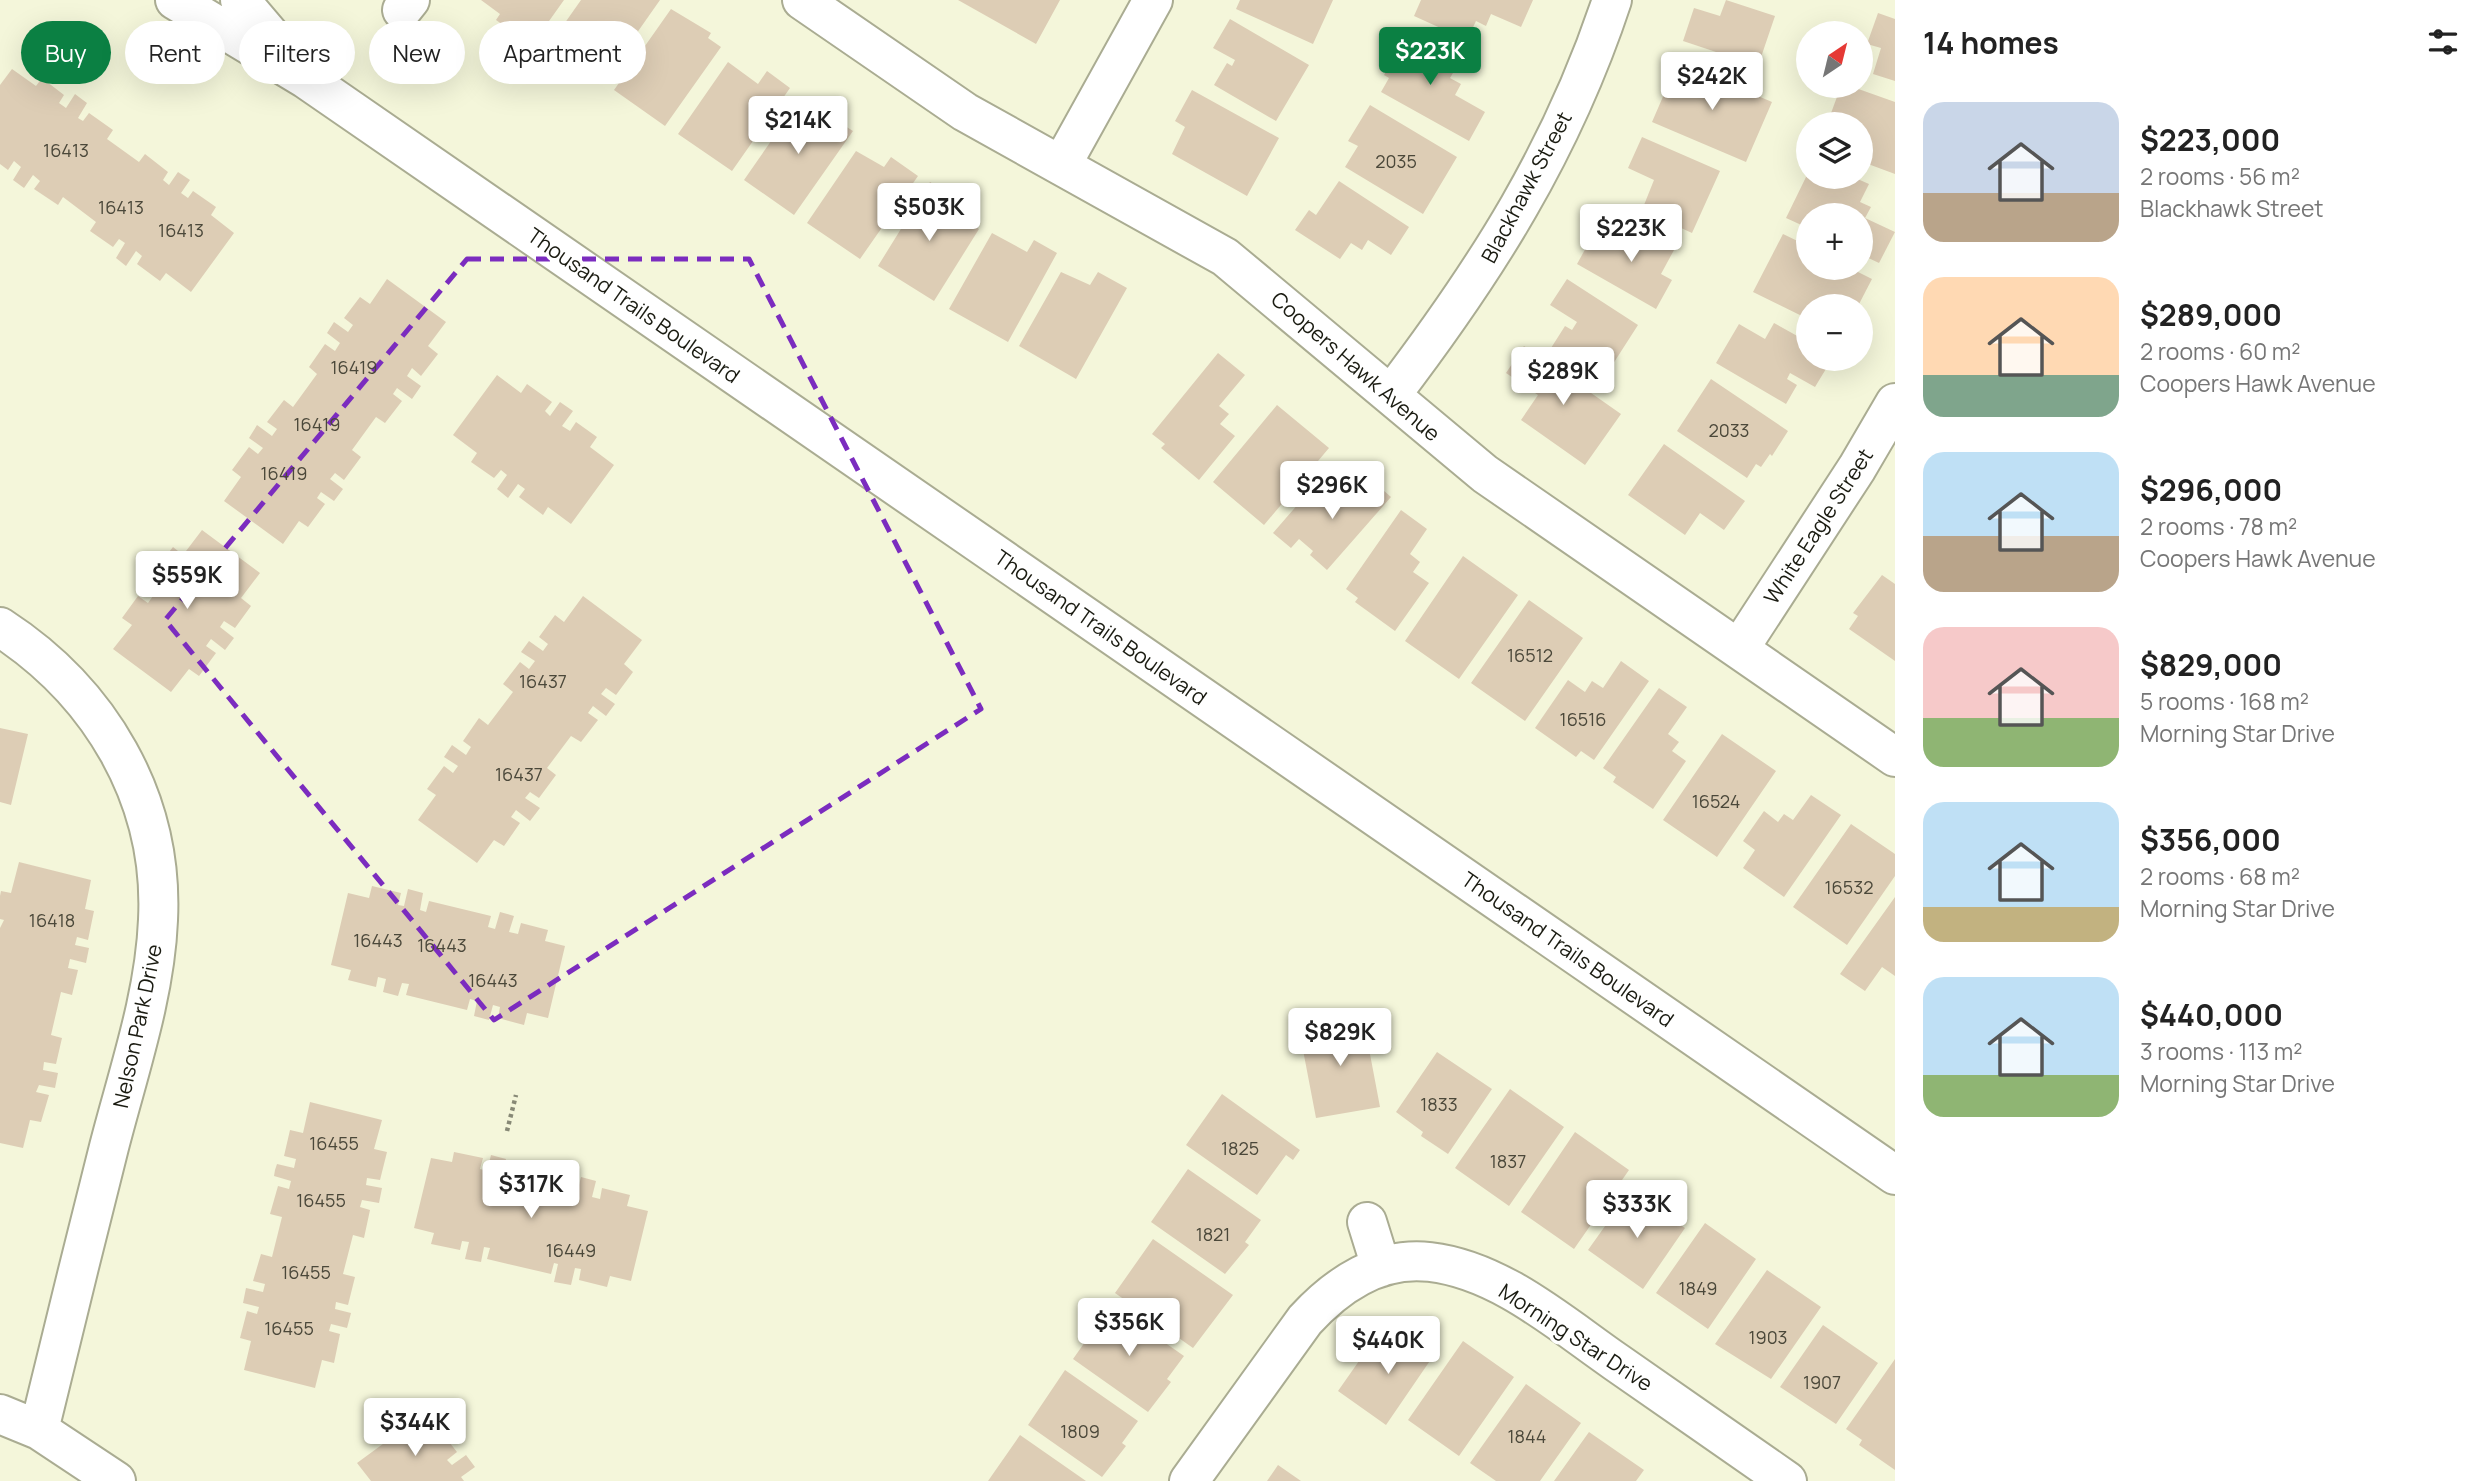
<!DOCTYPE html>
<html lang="en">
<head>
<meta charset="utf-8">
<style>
	:root { --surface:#fff; --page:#f6f6f6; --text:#222; --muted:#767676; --accent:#0b8043 }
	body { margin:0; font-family:Manrope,sans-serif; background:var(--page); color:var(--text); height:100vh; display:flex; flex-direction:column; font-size:26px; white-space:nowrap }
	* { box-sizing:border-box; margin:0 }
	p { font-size:23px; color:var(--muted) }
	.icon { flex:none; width:38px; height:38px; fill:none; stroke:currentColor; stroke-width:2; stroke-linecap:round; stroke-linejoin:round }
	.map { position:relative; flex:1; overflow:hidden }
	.sheet { display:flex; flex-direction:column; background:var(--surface); width:595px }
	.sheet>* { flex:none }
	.banner { position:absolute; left:21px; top:21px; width:665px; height:63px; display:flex; gap:14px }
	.needle { width:46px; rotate:35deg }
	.tools { position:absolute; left:1796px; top:21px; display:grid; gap:14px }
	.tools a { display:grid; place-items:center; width:77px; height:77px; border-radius:50%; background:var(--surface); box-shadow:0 7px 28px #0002; font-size:35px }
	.price { position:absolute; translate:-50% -60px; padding:0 16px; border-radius:7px; background:#fff; color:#222; font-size:23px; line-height:46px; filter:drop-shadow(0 2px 4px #0008) }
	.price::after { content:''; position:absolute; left:50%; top:42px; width:21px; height:16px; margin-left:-10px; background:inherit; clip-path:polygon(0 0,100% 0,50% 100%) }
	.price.on { background:var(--accent); color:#fff }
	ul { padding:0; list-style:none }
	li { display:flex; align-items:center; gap:21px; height:175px; padding:0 28px }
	li span { display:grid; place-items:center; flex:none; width:196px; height:140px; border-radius:21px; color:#555 }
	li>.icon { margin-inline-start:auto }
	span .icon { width:84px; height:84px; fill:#fffc; stroke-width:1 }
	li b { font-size:30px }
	h2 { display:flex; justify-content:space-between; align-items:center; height:84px; padding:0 28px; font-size:30px }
	.tag { padding:0 24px; border-radius:32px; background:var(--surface); box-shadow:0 7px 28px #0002; font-size:24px; line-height:63px }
	.tag.on { background:var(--accent); color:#fff }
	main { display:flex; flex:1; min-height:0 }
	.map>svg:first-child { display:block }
	.building { fill:#ddcdb5 }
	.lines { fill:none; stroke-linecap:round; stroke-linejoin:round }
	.minor-casing { stroke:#aaac92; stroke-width:42 }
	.path { stroke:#878976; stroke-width:4.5; stroke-dasharray:3.5 3.5; stroke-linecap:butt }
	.minor { stroke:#fff; stroke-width:38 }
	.marked { fill:none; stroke:#7b2cbf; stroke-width:5; stroke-dasharray:14 9; stroke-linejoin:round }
	.labels { text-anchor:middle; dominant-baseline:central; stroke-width:7; stroke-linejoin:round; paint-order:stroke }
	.number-label { font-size:18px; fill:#4b483a }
	.street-label { font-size:21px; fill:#1a1b11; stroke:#fff }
</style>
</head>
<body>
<main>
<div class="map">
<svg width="1895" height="1481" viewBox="0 0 1895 1481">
	<rect width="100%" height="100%" fill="#f4f6da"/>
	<!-- building -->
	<path class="building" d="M481,0H564L532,45L496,20L500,14Z
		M581,0H660L601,84L548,47Z
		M958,0H1060L1036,44Z
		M1240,0H1333L1313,44L1236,9Z
		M1421,0H1533L1521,27L1491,14L1486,26L1476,21L1467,40L1414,16Z
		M1726,0L1775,16L1758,66L1683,41L1694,8L1720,16Z
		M671,9L711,33L708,38L721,47L665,126L614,90Z
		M1878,13L1895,19V81L1873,74L1881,48L1867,44Z
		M1230,19L1309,65L1276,121L1214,85L1227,63L1232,66L1235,60L1213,48Z
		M1408,32L1460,61L1450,78L1461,84L1455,95L1485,112L1469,141L1381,92L1389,78L1384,75Z
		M728,62L758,84L767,71L790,88L732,171L678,134Z
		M1678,62L1772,102L1746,162L1652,122Z
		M12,69L36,86L42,78L64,95L59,103L66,108L75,94L87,103L78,118L83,121L89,113L113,130L107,139L139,162L145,154L168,172L163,180L169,185L178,172L190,180L181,193L188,198L193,191L216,207L211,215L234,233L191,292L166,273L160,281L137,264L142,256L136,251L126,266L116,258L125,243L119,239L113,247L90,231L96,222L63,197L58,205L34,189L40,181L33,175L24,188L13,180L21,167L14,161L8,170L0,164V85Z
		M1841,86H1850L1895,102V174L1860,161V124H1827Z
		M1192,90L1279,138L1247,196L1172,154L1185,127L1175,121Z
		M801,98L853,131L794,215L744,180Z
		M1370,105L1457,157L1423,214L1345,167L1358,146L1348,141Z
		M1642,137L1720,171L1692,233L1642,210L1654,180L1628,168Z
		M856,151L884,167L891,157L918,176L860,259L807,223Z
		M1806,177H1853L1869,184L1860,202L1871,207L1865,218L1895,232L1879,263L1860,254V215H1808V228L1786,218Z
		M1339,181L1409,227L1391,255L1368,240L1362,250L1351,243L1340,259L1295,230L1309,210L1316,215Z
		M930,182L959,200L952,212L979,229L934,301L878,266Z
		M1628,224L1674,250L1661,274L1672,280L1656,309L1577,264L1593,235L1608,244L1616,231L1622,235Z
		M992,233L1027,252L1034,240L1057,253L1008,342L949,309Z
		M1783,234L1808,246V268H1850L1872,279L1858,306H1808V319L1753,292Z
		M1061,272L1090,285L1098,272L1127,288L1076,379L1019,346Z
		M387,279L446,322L428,346L438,354L421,376L412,368L407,376L421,386L412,399L397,388L393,394L402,401L385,423L376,417L352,450L361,457L344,480L335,473L330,479L343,489L334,501L321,492L317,498L325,504L308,527L299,521L283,544L224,501L241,477L232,470L249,447L258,454L263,448L249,438L257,425L272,436L277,429L267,422L284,400L293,407L317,374L309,367L325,344L335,351L340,343L327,333L334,322L348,332L353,325L344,318L360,297L370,304Z
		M1567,279L1638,325L1602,381L1551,348L1565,326L1572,330L1577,322L1550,305Z
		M1774,323L1808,342V359H1832L1815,387L1790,373L1787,379L1797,385L1786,404L1716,363L1739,324L1765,339Z
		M1524,346L1621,414L1585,465L1521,420L1538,395L1506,373Z
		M1218,353L1245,375L1219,406L1229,414L1220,424L1235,436L1199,480L1161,448L1165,444L1152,434Z
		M497,375L521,393L527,384L552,402L545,411L550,416L560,402L573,411L562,426L570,431L576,422L597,437L590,447L614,465L571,524L548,507L543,515L519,497L525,489L518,484L508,498L497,489L507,475L501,470L494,478L471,462L477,453L453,435Z
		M1711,379L1788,431L1772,456L1770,454L1761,467L1756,464L1747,478L1677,431Z
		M1277,405L1329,448L1264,525L1213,482Z
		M1664,444L1745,501L1724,530L1700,513L1685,535L1628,495Z
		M1366,475L1391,497L1327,570L1310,555L1313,551L1299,539L1291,548L1273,533L1312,488L1326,501L1334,492L1344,500Z
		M1401,510L1427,529L1410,554L1420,562L1413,572L1429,583L1395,631L1355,602L1358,598L1346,589Z
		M202,530L260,573L241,598L251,606L235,628L224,621L220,627L234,638L225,650L211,639L206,646L216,653L199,676L189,669L171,692L113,649L132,625L122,618L138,596L148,603L153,596L139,586L147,574L162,585L167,577L156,569L173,547L183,555Z
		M1463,556L1518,595L1459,679L1405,641Z
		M1882,575L1895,584V661L1849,629L1858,616L1853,613Z
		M583,596L642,640L624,664L633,672L616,695L606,688L601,694L615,704L606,716L593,706L588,713L598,720L581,742L571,736L547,768L556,775L539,798L530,792L525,798L540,808L530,821L516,810L511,817L520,823L504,846L494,840L477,863L418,820L436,795L427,789L444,766L453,773L458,766L444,757L452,745L466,755L471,747L463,741L479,718L488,725L513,692L503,684L520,662L529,669L535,661L521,652L529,641L543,651L548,644L539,637L555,615L564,622Z
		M1529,600L1583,638L1525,721L1471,683Z
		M1621,661L1649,681L1594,760L1581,751L1576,757L1535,728L1568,680L1585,692L1592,681L1603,688Z
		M1659,688L1687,707L1668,734L1679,742L1672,751L1686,761L1653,809L1613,782L1616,777L1603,768Z
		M0,728L28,734L11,805L0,802Z
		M1722,734L1776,771L1717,857L1663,820Z
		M1811,795L1841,815L1784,897L1743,868L1755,850L1743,841L1764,811L1778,822L1784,814L1793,820Z
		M1851,824L1895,854V876L1847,945L1793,907Z
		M19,862L91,880L85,909L94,911L88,940L77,937L75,945L89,948L86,963L70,959L68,968L78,970L72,995L61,992L51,1035L62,1038L56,1064L44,1062L43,1070L58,1073L55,1088L39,1085L36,1092L49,1095L41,1122L30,1120L23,1148L0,1143V928L4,920L0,919V896L1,891L11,893Z
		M372,886L401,893L398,905L404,906L408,889L423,893L420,910L426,912L429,901L491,916L488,927L495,929L500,912L514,916L509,932L518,934L521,923L548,930L545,941L565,946L548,1018L527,1013L524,1025L498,1018L500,1007L493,1005L489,1020L474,1016L477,1001L470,999L467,1010L406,995L409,984L402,983L398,996L383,992L386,979L378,977L376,987L348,980L351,970L331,965L348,893L369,898Z
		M1895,897V976L1882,967L1865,991L1840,974Z
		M1363,1017L1380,1107L1316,1118L1299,1029Z
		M1437,1052L1492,1089L1448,1154L1421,1136L1423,1132L1396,1112Z
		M1510,1089L1564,1127L1509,1206L1455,1168Z
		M1222,1094L1300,1150L1293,1160L1286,1155L1257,1195L1186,1145Z
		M310,1102L382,1120L374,1149L387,1152L380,1180L367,1178L366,1185L382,1188L379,1203L362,1200L360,1207L370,1210L364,1238L353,1235L343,1274L355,1277L348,1305L336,1302L335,1309L351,1313L347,1328L331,1324L329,1331L340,1334L334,1363L322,1360L315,1388L244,1370L251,1341L240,1338L247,1311L257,1314L259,1307L243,1303L246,1288L263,1292L265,1284L253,1281L261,1254L272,1257L282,1217L270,1214L278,1186L289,1189L291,1181L274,1176L275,1170L277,1164L294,1168L296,1159L284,1156L290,1130L303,1133Z
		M1575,1132L1629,1170L1574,1249L1521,1212Z
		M454,1152L483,1158L480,1169L487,1171L491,1155L506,1159L502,1175L509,1177L512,1165L573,1180L570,1192L577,1193L581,1177L596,1181L592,1197L600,1199L602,1188L630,1195L627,1206L648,1211L631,1281L610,1276L607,1287L579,1280L581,1269L575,1268L571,1285L554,1282L558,1264L554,1263L551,1274L487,1259L490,1248L484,1247L481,1262L465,1259L469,1242L462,1241L460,1250L431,1244L434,1233L414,1228L431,1158L452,1162Z
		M1188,1169L1261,1220L1245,1242L1249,1245L1225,1274L1151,1222Z
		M1630,1191L1685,1228L1643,1289L1588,1250Z
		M1705,1223L1756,1259L1708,1329L1656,1293Z
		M1153,1239L1233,1295L1193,1348L1115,1293Z
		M1767,1270L1821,1307L1771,1379L1715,1344Z
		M1111,1305L1184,1356L1167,1379L1171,1382L1148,1412L1073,1359Z
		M1823,1325L1878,1363L1836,1424L1780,1387Z
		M1411,1330L1438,1349L1386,1425L1338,1391L1373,1341L1391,1354Z
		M1463,1341L1514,1377L1459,1456L1408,1420Z
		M1895,1359V1470L1859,1445L1862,1440L1846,1429Z
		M1065,1370L1138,1421L1122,1443L1126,1446L1102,1477L1028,1425Z
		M1526,1384L1581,1423L1540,1481H1496L1470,1463Z
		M417,1419L430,1436L439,1429L457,1452L447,1460L452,1465L466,1455L475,1467L461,1477L464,1481H371L357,1463Z
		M1589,1432L1644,1470L1636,1481H1554Z
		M1020,1435L1086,1481H988Z
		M1278,1465L1301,1481H1267Z"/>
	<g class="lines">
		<!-- minor casing -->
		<g class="minor-casing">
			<path id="minor" d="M175,0L306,79L1895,1175
				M240,0L292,61
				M802,0L965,112L1225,257L1485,474L1895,757
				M402,10L410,0
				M1062,164L1153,0
				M1391,395C1487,269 1562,151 1612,0
				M0,627C100,692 164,798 158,920C155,996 128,1073 109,1147C85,1241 62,1336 39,1430
				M1739,649L1857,468L1895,403
				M1367,1222L1381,1267
				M0,1414L39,1430L116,1481
				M1189,1481L1305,1320C1337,1285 1380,1256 1430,1262C1500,1270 1561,1324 1616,1362C1673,1402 1730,1441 1787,1481"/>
		</g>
		<!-- path -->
		<path class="path" d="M507,1131L516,1095"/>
		<!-- minor -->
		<use href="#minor" class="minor"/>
	</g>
	<!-- marked area -->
	<path class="marked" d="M467,259H749L981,709L494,1020L165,620Z"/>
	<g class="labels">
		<!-- number labels -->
		<g class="number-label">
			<text x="66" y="150">16413</text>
			<text x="1396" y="161">2035</text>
			<text x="121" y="207">16413</text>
			<text x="181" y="230">16413</text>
			<text x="354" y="367">16419</text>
			<text x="317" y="424">16419</text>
			<text x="1729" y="430">2033</text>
			<text x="284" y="473">16419</text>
			<text x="1530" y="655">16512</text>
			<text x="543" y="681">16437</text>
			<text x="1583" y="719">16516</text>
			<text x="519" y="774">16437</text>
			<text x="1716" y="801">16524</text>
			<text x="1849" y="887">16532</text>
			<text x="52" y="920">16418</text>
			<text x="378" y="940">16443</text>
			<text x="442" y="945">16443</text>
			<text x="493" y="980">16443</text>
			<text x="1439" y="1104">1833</text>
			<text x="334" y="1143">16455</text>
			<text x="1240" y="1148">1825</text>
			<text x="1508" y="1161">1837</text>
			<text x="321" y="1200">16455</text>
			<text x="1213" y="1234">1821</text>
			<text x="571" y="1250">16449</text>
			<text x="306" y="1272">16455</text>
			<text x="1698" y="1288">1849</text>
			<text x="289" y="1328">16455</text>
			<text x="1768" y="1337">1903</text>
			<text x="1822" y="1382">1907</text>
			<text x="1080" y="1431">1809</text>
			<text x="1527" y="1436">1844</text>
		</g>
		<!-- street labels -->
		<g class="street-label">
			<text transform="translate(1526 187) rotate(-62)">Blackhawk Street</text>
			<text transform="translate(634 305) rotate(35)">Thousand Trails Boulevard</text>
			<text transform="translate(1356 366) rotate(41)">Coopers Hawk Avenue</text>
			<text transform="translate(1818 526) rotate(-57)">White Eagle Street</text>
			<text transform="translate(1101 627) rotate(35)">Thousand Trails Boulevard</text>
			<text transform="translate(1568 949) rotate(35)">Thousand Trails Boulevard</text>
			<text transform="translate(137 1026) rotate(-78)">Nelson Park Drive</text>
			<text transform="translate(1576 1337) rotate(33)">Morning Star Drive</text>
		</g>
	</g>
</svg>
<div class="tools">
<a><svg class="needle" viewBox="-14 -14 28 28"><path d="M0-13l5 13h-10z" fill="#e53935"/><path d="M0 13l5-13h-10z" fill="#767676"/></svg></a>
<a><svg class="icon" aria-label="layers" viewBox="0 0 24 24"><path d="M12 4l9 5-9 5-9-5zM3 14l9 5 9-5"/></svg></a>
<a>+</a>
<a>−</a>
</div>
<b class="price on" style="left:1430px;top:87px">$223K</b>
<b class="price" style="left:1712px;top:112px">$242K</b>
<b class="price" style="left:798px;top:156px">$214K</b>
<b class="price" style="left:929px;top:243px">$503K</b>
<b class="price" style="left:1631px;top:264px">$223K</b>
<b class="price" style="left:1563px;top:407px">$289K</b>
<b class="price" style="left:1332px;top:521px">$296K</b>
<b class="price" style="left:187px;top:611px">$559K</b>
<b class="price" style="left:1340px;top:1068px">$829K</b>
<b class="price" style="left:531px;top:1220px">$317K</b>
<b class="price" style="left:1637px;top:1240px">$333K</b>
<b class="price" style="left:1129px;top:1358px">$356K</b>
<b class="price" style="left:1388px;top:1376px">$440K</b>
<b class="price" style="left:415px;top:1458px">$344K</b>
<div class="banner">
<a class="tag on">Buy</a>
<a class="tag">Rent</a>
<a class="tag">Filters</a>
<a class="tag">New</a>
<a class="tag">Apartment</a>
</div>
</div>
<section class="sheet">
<h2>14 homes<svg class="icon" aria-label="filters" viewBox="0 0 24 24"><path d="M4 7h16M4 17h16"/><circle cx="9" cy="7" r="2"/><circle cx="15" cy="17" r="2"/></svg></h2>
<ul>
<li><span style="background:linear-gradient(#c9d6e8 65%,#b9a48a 0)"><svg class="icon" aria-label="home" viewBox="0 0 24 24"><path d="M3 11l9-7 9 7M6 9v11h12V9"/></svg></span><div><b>$223,000</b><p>2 rooms · 56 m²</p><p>Blackhawk Street</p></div></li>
<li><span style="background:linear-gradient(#ffd9b3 70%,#7fa58c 0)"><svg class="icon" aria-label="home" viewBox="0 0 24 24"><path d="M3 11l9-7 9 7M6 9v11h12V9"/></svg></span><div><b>$289,000</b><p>2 rooms · 60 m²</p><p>Coopers Hawk Avenue</p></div></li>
<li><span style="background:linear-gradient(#bfe0f5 60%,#b9a48a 0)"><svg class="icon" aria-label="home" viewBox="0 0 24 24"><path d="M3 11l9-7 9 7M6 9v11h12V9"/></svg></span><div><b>$296,000</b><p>2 rooms · 78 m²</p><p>Coopers Hawk Avenue</p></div></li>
<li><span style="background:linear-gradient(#f6c9c9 65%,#8fb573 0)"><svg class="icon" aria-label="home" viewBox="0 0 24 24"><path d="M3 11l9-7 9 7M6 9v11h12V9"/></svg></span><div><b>$829,000</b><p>5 rooms · 168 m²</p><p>Morning Star Drive</p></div></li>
<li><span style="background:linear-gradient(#bfe0f5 75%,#c2b280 0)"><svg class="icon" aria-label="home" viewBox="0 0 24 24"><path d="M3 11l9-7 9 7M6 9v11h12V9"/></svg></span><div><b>$356,000</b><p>2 rooms · 68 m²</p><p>Morning Star Drive</p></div></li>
<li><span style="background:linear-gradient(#bfe0f5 70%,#8fb573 0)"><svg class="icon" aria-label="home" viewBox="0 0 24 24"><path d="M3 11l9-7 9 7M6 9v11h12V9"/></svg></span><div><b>$440,000</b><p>3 rooms · 113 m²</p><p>Morning Star Drive</p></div></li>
</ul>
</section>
</main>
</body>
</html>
